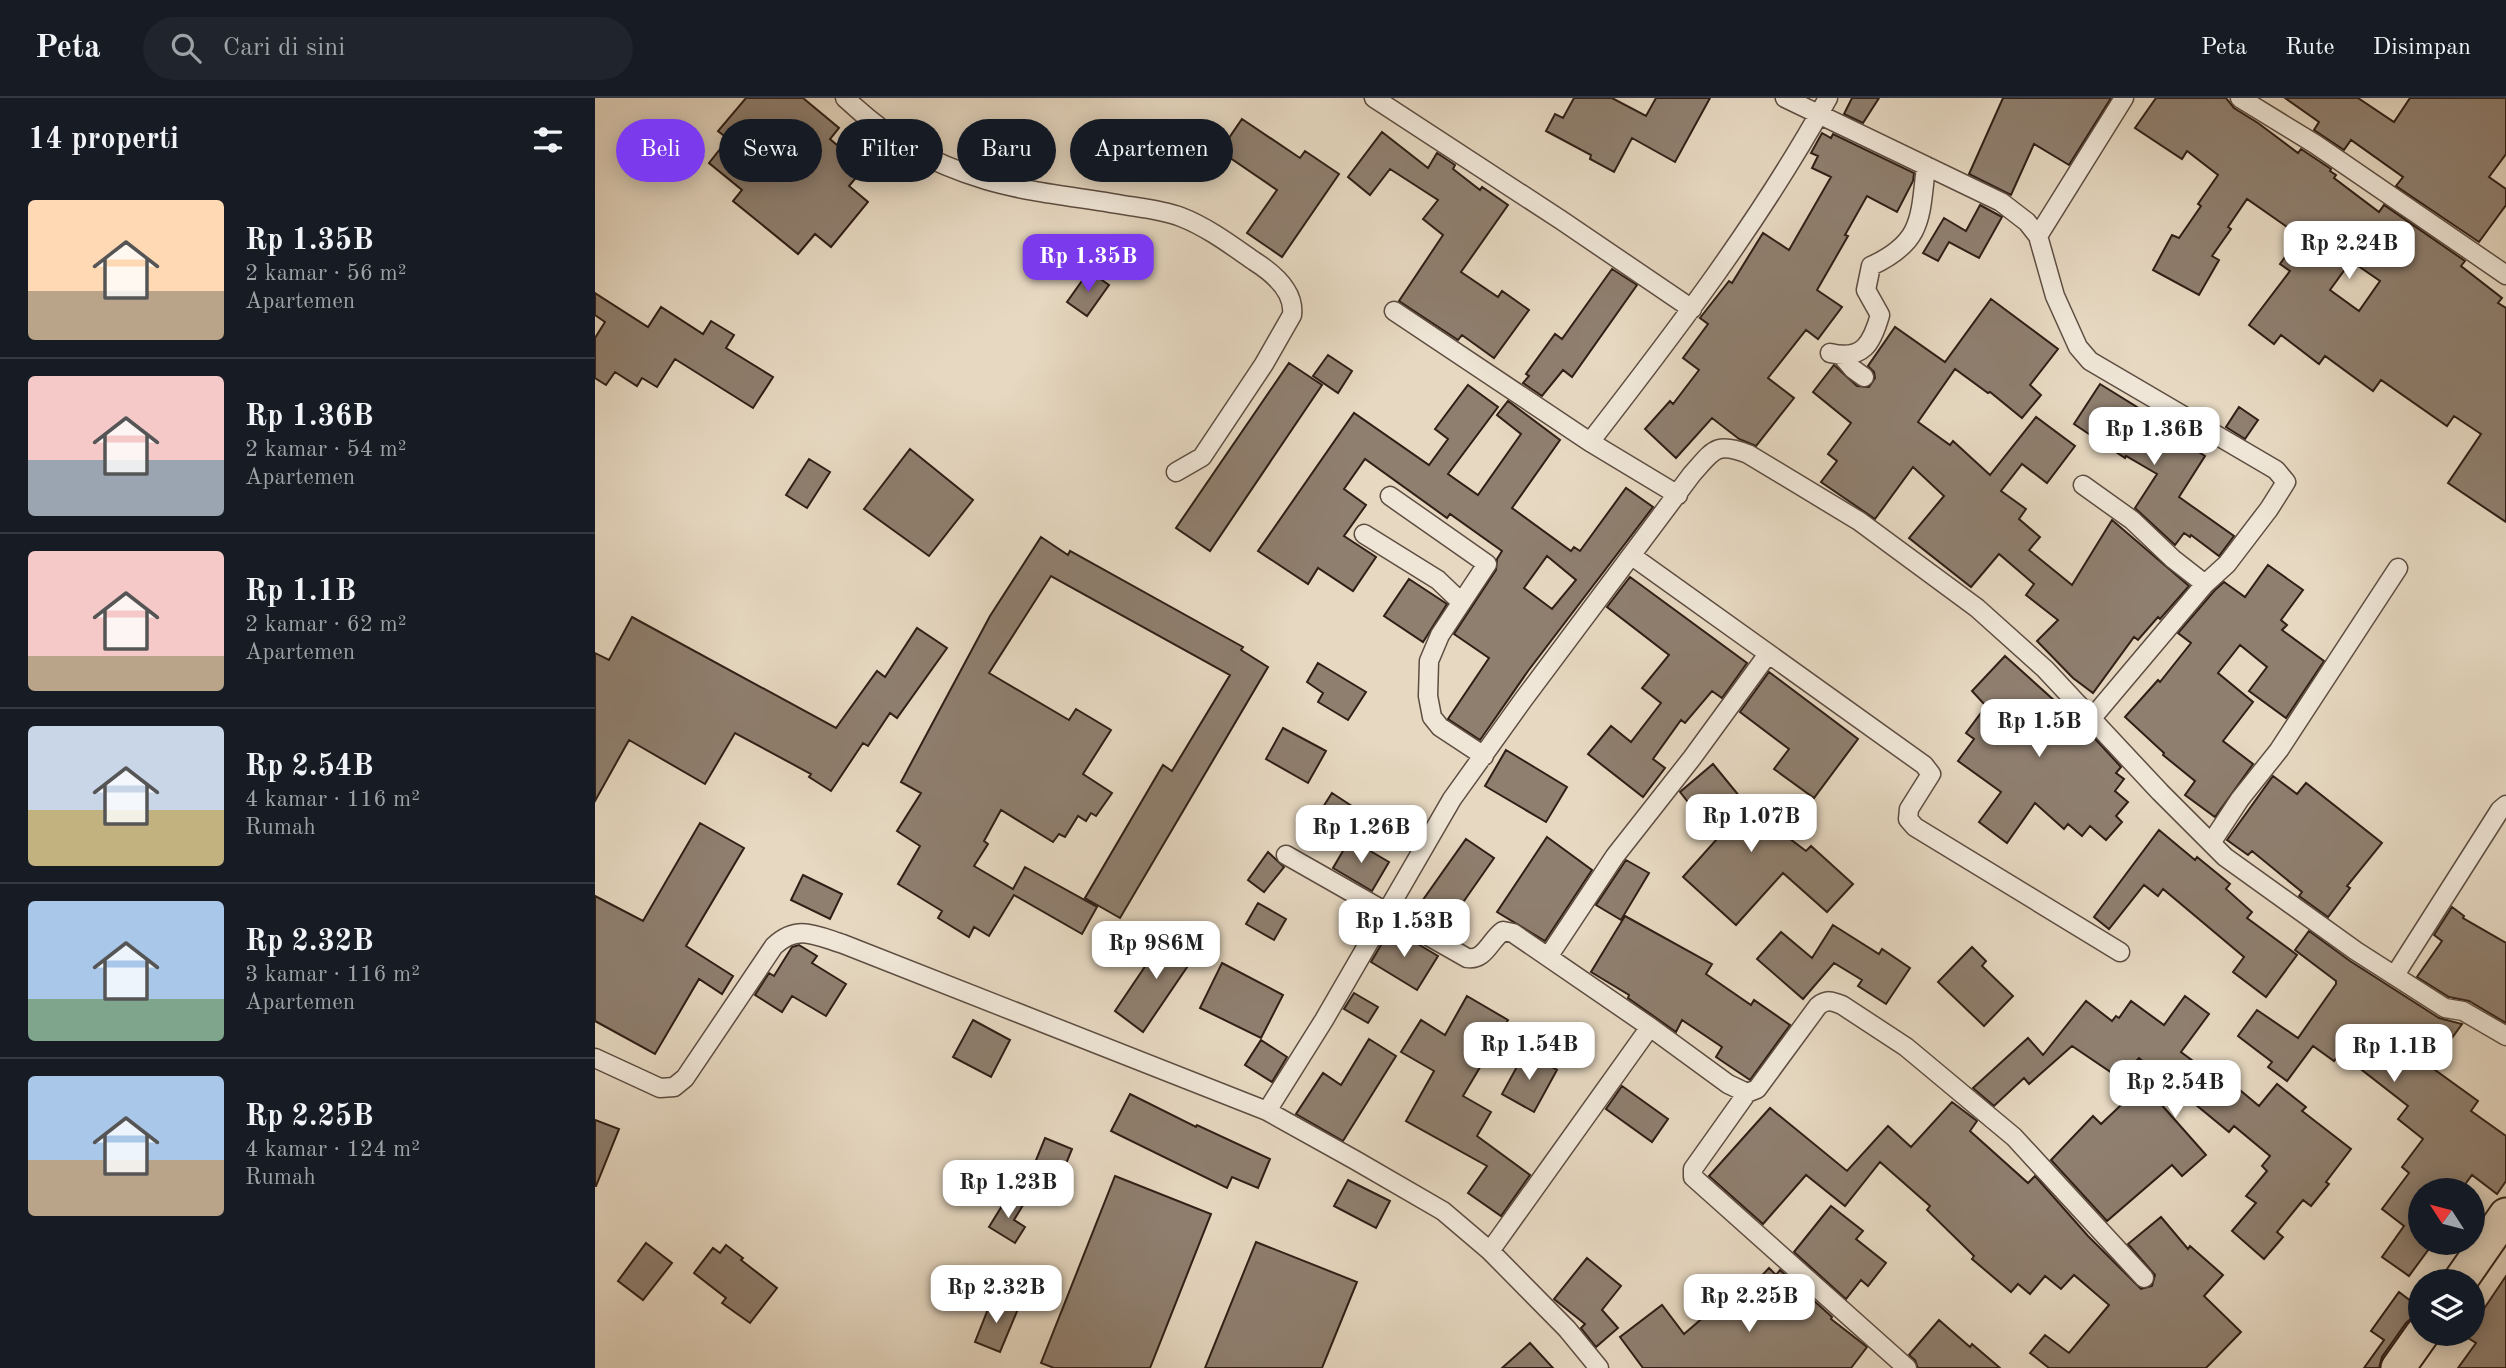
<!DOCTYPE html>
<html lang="id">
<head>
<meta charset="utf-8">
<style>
	:root { --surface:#171b24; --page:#20242c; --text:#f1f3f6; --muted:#9ea1a6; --line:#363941; --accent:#7c3aed }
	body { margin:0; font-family:"Old Standard TT",serif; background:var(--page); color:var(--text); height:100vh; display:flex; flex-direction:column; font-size:26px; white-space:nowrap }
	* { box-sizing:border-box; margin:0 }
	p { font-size:23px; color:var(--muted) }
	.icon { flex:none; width:38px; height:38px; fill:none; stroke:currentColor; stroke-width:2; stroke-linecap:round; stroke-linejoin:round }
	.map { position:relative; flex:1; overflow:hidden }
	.panel { display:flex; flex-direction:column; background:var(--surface); width:595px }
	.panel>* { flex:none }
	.hud { position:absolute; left:21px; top:21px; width:665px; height:63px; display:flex; gap:14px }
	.needle { width:46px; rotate:306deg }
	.buttons { position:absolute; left:1813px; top:1080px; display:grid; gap:14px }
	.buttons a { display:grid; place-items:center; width:77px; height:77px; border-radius:50%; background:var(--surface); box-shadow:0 4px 18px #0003; font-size:35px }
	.price { position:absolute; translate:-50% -60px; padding:0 16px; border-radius:14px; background:#fff; color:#222; font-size:23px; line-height:46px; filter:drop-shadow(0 2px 4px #0008) }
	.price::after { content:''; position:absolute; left:50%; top:42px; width:21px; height:16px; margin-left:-10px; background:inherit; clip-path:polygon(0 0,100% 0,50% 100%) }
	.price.active { background:var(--accent); color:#fff }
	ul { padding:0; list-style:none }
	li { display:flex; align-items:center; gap:21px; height:175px; padding:0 28px }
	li+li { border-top:2px solid var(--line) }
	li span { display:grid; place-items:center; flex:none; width:196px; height:140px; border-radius:7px; color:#555 }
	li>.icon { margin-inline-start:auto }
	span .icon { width:84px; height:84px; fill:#fffc; stroke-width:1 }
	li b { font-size:30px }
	h2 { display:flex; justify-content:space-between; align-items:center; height:84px; padding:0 28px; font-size:30px }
	.pill { padding:0 24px; border-radius:32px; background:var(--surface); box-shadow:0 4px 18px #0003; font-size:24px; line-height:63px }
	.pill.active { background:var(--accent); color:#fff }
	header { display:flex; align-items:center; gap:42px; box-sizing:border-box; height:98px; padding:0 35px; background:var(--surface); border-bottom:2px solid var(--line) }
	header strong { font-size:33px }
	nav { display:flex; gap:38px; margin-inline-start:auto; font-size:24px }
	.search { width:490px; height:63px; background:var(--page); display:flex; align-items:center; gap:18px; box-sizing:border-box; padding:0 24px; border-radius:38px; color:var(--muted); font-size:26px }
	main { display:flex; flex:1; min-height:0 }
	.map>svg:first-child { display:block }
	.building { fill:#8f7f6f; stroke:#301f16; stroke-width:2; fill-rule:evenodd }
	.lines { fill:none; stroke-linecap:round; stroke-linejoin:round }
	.street-casing { stroke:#5e4d41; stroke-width:21 }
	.highway-casing { stroke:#301f16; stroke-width:37 }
	.street { stroke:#efe6d7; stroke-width:18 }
	.highway { stroke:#e6d8c1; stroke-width:33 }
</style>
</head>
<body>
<header>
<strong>Peta</strong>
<div class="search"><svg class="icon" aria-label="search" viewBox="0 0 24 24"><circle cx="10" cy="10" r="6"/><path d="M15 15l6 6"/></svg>Cari di sini</div>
<nav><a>Peta</a><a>Rute</a><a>Disimpan</a></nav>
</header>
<main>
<section class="panel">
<h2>14 properti<svg class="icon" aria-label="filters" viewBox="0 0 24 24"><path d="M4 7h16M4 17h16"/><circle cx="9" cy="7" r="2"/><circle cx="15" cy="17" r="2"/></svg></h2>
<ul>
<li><span style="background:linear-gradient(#ffd9b3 65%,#b9a48a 0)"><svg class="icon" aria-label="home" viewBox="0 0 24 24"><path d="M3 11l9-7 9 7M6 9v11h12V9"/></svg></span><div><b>Rp 1.35B</b><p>2 kamar · 56 m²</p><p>Apartemen</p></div></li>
<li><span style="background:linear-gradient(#f6c9c9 60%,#9aa5b1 0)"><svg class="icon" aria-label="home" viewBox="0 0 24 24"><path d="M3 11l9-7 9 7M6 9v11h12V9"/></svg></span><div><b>Rp 1.36B</b><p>2 kamar · 54 m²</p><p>Apartemen</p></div></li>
<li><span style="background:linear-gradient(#f6c9c9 75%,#b9a48a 0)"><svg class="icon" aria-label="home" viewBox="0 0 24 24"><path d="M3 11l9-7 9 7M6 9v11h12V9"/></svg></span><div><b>Rp 1.1B</b><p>2 kamar · 62 m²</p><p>Apartemen</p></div></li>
<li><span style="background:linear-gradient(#c9d6e8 60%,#c2b280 0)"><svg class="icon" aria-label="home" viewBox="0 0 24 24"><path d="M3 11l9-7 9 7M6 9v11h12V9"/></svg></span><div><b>Rp 2.54B</b><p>4 kamar · 116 m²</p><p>Rumah</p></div></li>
<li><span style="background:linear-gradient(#a9c7e8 70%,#7fa58c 0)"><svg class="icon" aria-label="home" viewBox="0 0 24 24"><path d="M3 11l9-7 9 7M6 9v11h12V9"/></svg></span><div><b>Rp 2.32B</b><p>3 kamar · 116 m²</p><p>Apartemen</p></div></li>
<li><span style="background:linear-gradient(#a9c7e8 60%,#b9a48a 0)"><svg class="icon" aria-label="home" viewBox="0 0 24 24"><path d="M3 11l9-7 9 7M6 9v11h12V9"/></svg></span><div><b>Rp 2.25B</b><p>4 kamar · 124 m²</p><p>Rumah</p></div></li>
</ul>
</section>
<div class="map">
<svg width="1911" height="1270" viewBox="0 0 1911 1270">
	<rect width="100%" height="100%" fill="#e6d8c1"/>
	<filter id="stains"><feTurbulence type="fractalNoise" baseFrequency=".00286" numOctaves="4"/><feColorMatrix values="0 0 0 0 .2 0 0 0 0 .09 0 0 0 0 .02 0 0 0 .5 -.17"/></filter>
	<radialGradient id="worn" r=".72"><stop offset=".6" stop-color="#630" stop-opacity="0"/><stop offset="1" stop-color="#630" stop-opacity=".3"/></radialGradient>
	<!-- building -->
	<path class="building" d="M151,0H208L244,30L235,41L269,70L254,88L273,104L236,149L220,136L203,156L138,103L147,92L114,65L133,41L123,33Z
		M979,0H1017L1051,18L1061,0H1115L1080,64L1037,40L1019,74L995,61L996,57L951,33L960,16L968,20Z
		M1257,0H1284L1268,25L1249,16Z
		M1408,0H1516L1474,67L1439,46L1416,97L1374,76Z
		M1561,0H1631L1639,10L1663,25L1703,55L1706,51L1736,71L1735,73L1741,77L1739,80L1784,114L1789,107L1870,163L1866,168L1907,200L1903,205L1911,210V424L1853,385L1886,336L1859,318L1852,328L1786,282L1778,293L1730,258L1724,266L1686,237L1679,246L1654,227L1695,173L1685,166L1705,138L1652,101L1633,129L1636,131L1617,158L1624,162L1604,197L1558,172L1577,137L1584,140L1606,108L1603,106L1623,77L1592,53L1587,61L1540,30ZM1756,163L1785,183L1764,213L1735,192Z
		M1690,0H1763L1799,24L1815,0H1911V56L1894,79L1911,91V107L1884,144L1801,88L1808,79L1756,42L1749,52L1719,32L1724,24Z
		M647,21L705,60L710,53L744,76L687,159L652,135L682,92L625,53Z
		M787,34L833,70L842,55L860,67L858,71L885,92L887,89L913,107L866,174L903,199L907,193L934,212L899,260L867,237L863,242L804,203L848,137L828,121L843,102L795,71L775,97L753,79Z
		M1227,35L1236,40L1238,36L1319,75L1318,83L1302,114L1272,98L1250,137L1253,138L1222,192L1247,209L1223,241L1211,232L1173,280L1199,300L1161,348L1144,341L1117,320L1081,360L1050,331L1075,303L1078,306L1104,272L1088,260L1113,226L1105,220L1134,183L1137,185L1168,135L1194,152L1236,79L1217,70L1223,58L1216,55Z
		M1385,107L1407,119L1384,160L1354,144L1343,163L1328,155L1349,120L1371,133Z
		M1017,171L1042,187L977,279L968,272L947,298L928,285L934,278L931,276L960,236L967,241Z
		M494,173L514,187L492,218L472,204Z
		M0,195L53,229L66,209L108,236L116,223L139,237L131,250L178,279L158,310L80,261L62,289L47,280L42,288L20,274L11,287L0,280V240L10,224L0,217Z
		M1396,201L1463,251L1435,287L1446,297L1427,320L1395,294L1393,295L1360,271L1323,324L1355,347L1358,343L1395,377L1441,319L1480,348L1452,385L1427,366L1406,393L1431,411L1424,421L1445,439L1434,452L1477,487L1517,422L1594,488L1565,521L1563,519L1543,542L1539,539L1498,595L1478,580L1442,543L1463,522L1431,497L1439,486L1404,456L1376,489L1314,440L1349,398L1318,369L1280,421L1226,384L1242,363L1233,356L1256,325L1218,294L1239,267L1262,288L1274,289L1280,280L1279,274L1273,268L1300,229L1350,264Z
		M733,257L757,273L743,295L718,278Z
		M694,265L727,287L615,453L581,430Z
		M1505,286L1558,319L1554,323L1610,358L1584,399L1639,438L1624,458L1596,437L1595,439L1589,435L1580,447L1540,410L1562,376L1531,358L1530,360L1479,326Z
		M873,287L903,309L853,376L883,397L926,336L902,317L913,303L965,342L917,410L976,453L979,449L985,453L1031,390L1058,409L933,573L885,642L853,621L894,560L859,536L901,472L902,461L907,453L855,416L852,420L770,361L749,391L771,407L749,438L781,459L758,493L723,470L713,486L663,453L759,315L834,367L853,341L840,331ZM952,458L981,482L957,511L929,490Z
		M1644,309L1663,322L1650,341L1631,329Z
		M315,351L378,402L334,458L269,411Z
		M214,361L235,374L212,410L191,397Z
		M446,439L473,457L475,453L648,549L646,552L673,569L525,820L490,800L568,667L577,673L635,577L456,478L394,575L474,622L481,611L516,632L488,676L517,695L501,718L496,715L491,723L483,718L470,739L464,736L458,744L406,712L389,743L393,746L379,768L418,791L430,769L502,809L487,836L419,797L394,838L379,829L374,839L343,820L347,813L303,786L325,748L302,733L326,695L306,684L395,518Z
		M1673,467L1708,492L1686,522L1692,527L1687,532L1729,563L1691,620L1654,593L1672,569L1645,547L1623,575L1658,604L1628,643L1658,666L1620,719L1590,697L1600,683L1568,657L1569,655L1530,619L1563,582L1565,584L1596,545L1583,535L1620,492L1629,484L1650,499Z
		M1035,479L1152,565L1127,600L1117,593L1090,625L1086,622L1058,661L1070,670L1048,699L993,656L1016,628L1036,644L1066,605L1047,590L1074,557L1012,509Z
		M814,481L852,506L828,544L789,518Z
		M37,519L241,630L282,573L290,579L322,530L352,550L302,620L295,615L273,648L268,645L236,693L214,679L216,676L140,635L110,686L34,642L0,703V555L14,562Z
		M1410,558L1492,632L1526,669L1521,675L1529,681L1520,693L1533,704L1521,718L1527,724L1511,742L1495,728L1487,738L1473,726L1469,731L1440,705L1412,745L1384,724L1406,694L1363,663L1379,641L1371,635L1391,608L1377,593Z
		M723,565L771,594L753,622L723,604L728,595L712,584Z
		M1174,574L1263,641L1219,700L1179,671L1194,651L1145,614Z
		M688,630L731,653L713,685L671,661Z
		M911,652L972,689L951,724L890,688Z
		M1118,666L1154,710L1211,753L1216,748L1258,786L1232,814L1188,775L1141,827L1088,779L1122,741L1085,694Z
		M1678,678L1702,696L1711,685L1787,745L1752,788L1755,790L1733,819L1704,798L1707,794L1657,753L1653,757L1632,742Z
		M737,695L769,716L755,738L723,717Z
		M105,725L149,750L91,848L138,878L127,896L104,881L60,956L0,923V798L48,823Z
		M1564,732L1600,762L1602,759L1635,786L1631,791L1657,814L1652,820L1702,857L1671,899L1638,874L1649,859L1568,791L1563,798L1549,787L1514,831L1499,819Z
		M952,739L997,772L950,843L902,814Z
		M755,741L794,764L777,793L738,770Z
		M871,741L899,760L848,833L818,816Z
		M673,754L689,769L669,794L653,782Z
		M1031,762L1054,775L1026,822L1001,807Z
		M208,777L247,796L235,821L196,802Z
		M663,805L691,821L679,842L651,826Z
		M1857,809L1869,818L1868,820L1911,845V925L1874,903L1854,899L1822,879L1847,843L1839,837Z
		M1030,818L1117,866L1111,876L1156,907L1159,902L1195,927L1155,982L1121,959L1127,949L1087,922L1081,934L1033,900L1034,897L996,874Z
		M1238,827L1284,856L1287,851L1315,870L1291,906L1263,888L1267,882L1239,865L1208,901L1162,861L1186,834L1217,860Z
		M796,830L843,858L822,892L776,864Z
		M574,833L603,853L548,934L520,913Z
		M1714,833L1755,863L1844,920L1867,926L1836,969L1883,1003L1876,1013L1911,1038V1083L1902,1096L1877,1077L1866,1092H1825V1144H1839L1814,1178L1787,1159L1809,1128L1787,1111L1814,1075L1807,1069L1828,1041L1803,1021L1813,1008L1745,955L1739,963L1718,948L1692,983L1673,969L1677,964L1643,938L1662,912L1703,940L1741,886V883L1700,852Z
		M204,847L222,858L217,865L251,886L231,918L197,898L187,914L160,897L174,875L179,878L197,849Z
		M1377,849L1391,863L1387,868L1418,898L1389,928L1343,884Z
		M627,865L688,897L666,940L605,910Z
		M759,895L783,909L773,925L749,911Z
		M872,898L913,922L868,998L896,1014L882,1038L935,1077L906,1118L873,1095L892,1068L811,1023L839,973L806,954L826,922L850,937Z
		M1590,898L1614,916L1586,954L1629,986L1633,982L1664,1008L1682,986L1711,1009L1707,1013L1756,1051L1731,1084L1734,1086L1716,1108L1708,1102L1682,1134L1688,1139L1669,1161L1637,1133L1661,1105L1651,1098L1672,1073L1667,1068L1675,1058L1639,1028L1634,1034L1544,960L1534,970L1611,1057L1587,1078L1577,1067L1512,1123L1456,1062L1498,1018L1506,1026L1542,992L1477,948L1434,986L1429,980L1399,1008L1378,990L1433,940L1448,957L1491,903L1517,923L1521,918L1524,920L1536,903L1569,927Z
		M378,922L415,942L396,979L358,959Z
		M774,941L801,958L748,1043L701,1016L728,975L746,987Z
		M666,942L692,959L677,984L650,967Z
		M930,954L962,972L939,1014L907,996Z
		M1027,988L1073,1021L1057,1044L1011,1011Z
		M535,996L601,1029L602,1027L675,1061L663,1090L637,1079L632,1090L516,1033Z
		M1357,1004L1382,1023L1375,1033L1433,1085L1440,1078L1493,1138L1546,1191L1557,1188L1560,1177L1533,1146L1566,1119L1593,1151L1595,1148L1628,1177L1609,1198L1646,1234L1611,1270H1454L1435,1255L1450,1237L1474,1255L1514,1207L1479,1177L1466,1191L1450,1178L1435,1196L1423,1186L1416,1194L1377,1161L1379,1158L1332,1112L1335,1108L1285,1064L1250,1108L1211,1077L1168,1126L1114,1078L1175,1010L1252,1073L1293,1028L1316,1049Z
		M0,1022L24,1031L1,1088H0Z
		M450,1040L477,1051L464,1083L437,1072Z
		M520,1078L616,1116L555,1270H459L446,1265Z
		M753,1082L795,1103L781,1130L739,1108Z
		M413,1098L428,1107L419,1122L430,1129L420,1145L394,1129Z
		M1236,1108L1268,1133L1261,1141L1291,1165L1273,1188L1266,1182L1251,1201L1199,1154Z
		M661,1144L762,1184L727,1270H610Z
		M51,1145L77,1165L48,1202L23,1183Z
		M131,1147L148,1160L146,1162L182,1190L155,1225L127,1205L131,1200L99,1175L118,1150L125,1155Z
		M992,1160L1026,1188L1007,1212L1023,1230L1001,1249L986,1230L990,1226L959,1201Z
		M1174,1170L1181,1177L1185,1172L1237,1219L1236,1221L1272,1249L1256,1270H1048L1025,1239L1067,1207L1089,1236L1132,1199L1139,1207Z
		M1911,1178V1270H1863L1881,1245L1870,1238L1872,1236H1878V1227Z
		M1804,1194L1825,1210V1217L1818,1219L1811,1225L1787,1259L1784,1270H1769L1789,1242L1776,1233Z
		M397,1201L423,1211L405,1254L380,1244Z
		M1344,1222L1375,1249L1377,1246L1405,1270H1323L1320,1262L1314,1257Z
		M935,1245L958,1270H907Z"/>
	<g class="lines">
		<!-- street casing -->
		<g class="street-casing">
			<path id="street" d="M250,0C295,42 332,64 391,82C435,95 483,99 528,107C547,110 568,112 586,119C612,129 636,147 659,163C678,175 700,193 697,217L669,266L607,359L581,374
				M779,0L966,122L1097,211
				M1190,0L1406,104L1432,124L1443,138L1460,198L1483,249L1495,263L1681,372L1691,384L1674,411L1632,466L1610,486L1497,620
				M1645,0L1720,46L1911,177
				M1443,138L1529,0
				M799,213L995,344L1083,397
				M1235,255C1268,263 1277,245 1285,217L1271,192L1276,168C1328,144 1325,120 1331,68
				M1247,258L1258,271L1269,279
				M995,344C1081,233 1165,123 1233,0
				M1488,387L1537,422L1578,461L1610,486
				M795,398L892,466L845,537L834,563L833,598L837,619L845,629L889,658
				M769,436L843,482L866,504
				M1037,458L1329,667L1336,676L1314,711L1313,721L1320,729L1525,854
				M1616,745L1645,701L1684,652L1803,470
				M691,757L872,860C890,863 895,842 908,833L918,835L1055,929L1133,986L1152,995L1162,991L1223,908C1232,901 1237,903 1247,907L1311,949L1419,1039L1549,1180
				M953,859L1020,758L1097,660L1173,556
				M1800,877L1905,712L1911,707
				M0,960L65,990L79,989L90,980L179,848C202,826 220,837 248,846L672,1013L760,1062L848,1113L895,1153L972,1231L1004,1270
				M1152,995L1098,1071V1079L1312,1270
				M672,1013L729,922L857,701L928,602L1097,376C1118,353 1120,343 1153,356L1264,423L1382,510L1450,571L1565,694L1630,759L1761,853L1850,910L1868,913L1911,938
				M895,1153L1055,929"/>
		</g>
		<!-- highway casing -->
		<g class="highway-casing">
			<path id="highway" d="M1865,1183L1911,1117
				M1803,1270L1827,1236"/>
		</g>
		<!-- street -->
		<use href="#street" class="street"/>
		<!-- highway -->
		<use href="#highway" class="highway"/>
	</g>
	<rect width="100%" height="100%" filter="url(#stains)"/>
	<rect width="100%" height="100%" fill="url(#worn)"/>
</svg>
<div class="buttons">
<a><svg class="needle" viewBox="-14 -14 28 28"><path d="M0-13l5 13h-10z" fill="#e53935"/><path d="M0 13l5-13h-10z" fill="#9ea1a6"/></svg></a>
<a><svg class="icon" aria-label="layers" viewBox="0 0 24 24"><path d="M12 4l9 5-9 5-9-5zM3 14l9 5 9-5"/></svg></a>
</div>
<b class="price" style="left:1754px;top:183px">Rp 2.24B</b>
<b class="price active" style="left:493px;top:196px">Rp 1.35B</b>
<b class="price" style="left:1559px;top:369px">Rp 1.36B</b>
<b class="price" style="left:1444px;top:661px">Rp 1.5B</b>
<b class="price" style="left:1156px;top:756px">Rp 1.07B</b>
<b class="price" style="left:766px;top:767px">Rp 1.26B</b>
<b class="price" style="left:809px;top:861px">Rp 1.53B</b>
<b class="price" style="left:561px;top:883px">Rp 986M</b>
<b class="price" style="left:934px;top:984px">Rp 1.54B</b>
<b class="price" style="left:1799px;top:986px">Rp 1.1B</b>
<b class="price" style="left:1580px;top:1022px">Rp 2.54B</b>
<b class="price" style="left:413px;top:1122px">Rp 1.23B</b>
<b class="price" style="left:401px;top:1227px">Rp 2.32B</b>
<b class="price" style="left:1154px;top:1236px">Rp 2.25B</b>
<div class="hud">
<a class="pill active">Beli</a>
<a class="pill">Sewa</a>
<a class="pill">Filter</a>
<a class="pill">Baru</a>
<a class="pill">Apartemen</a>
</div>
</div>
</main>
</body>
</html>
